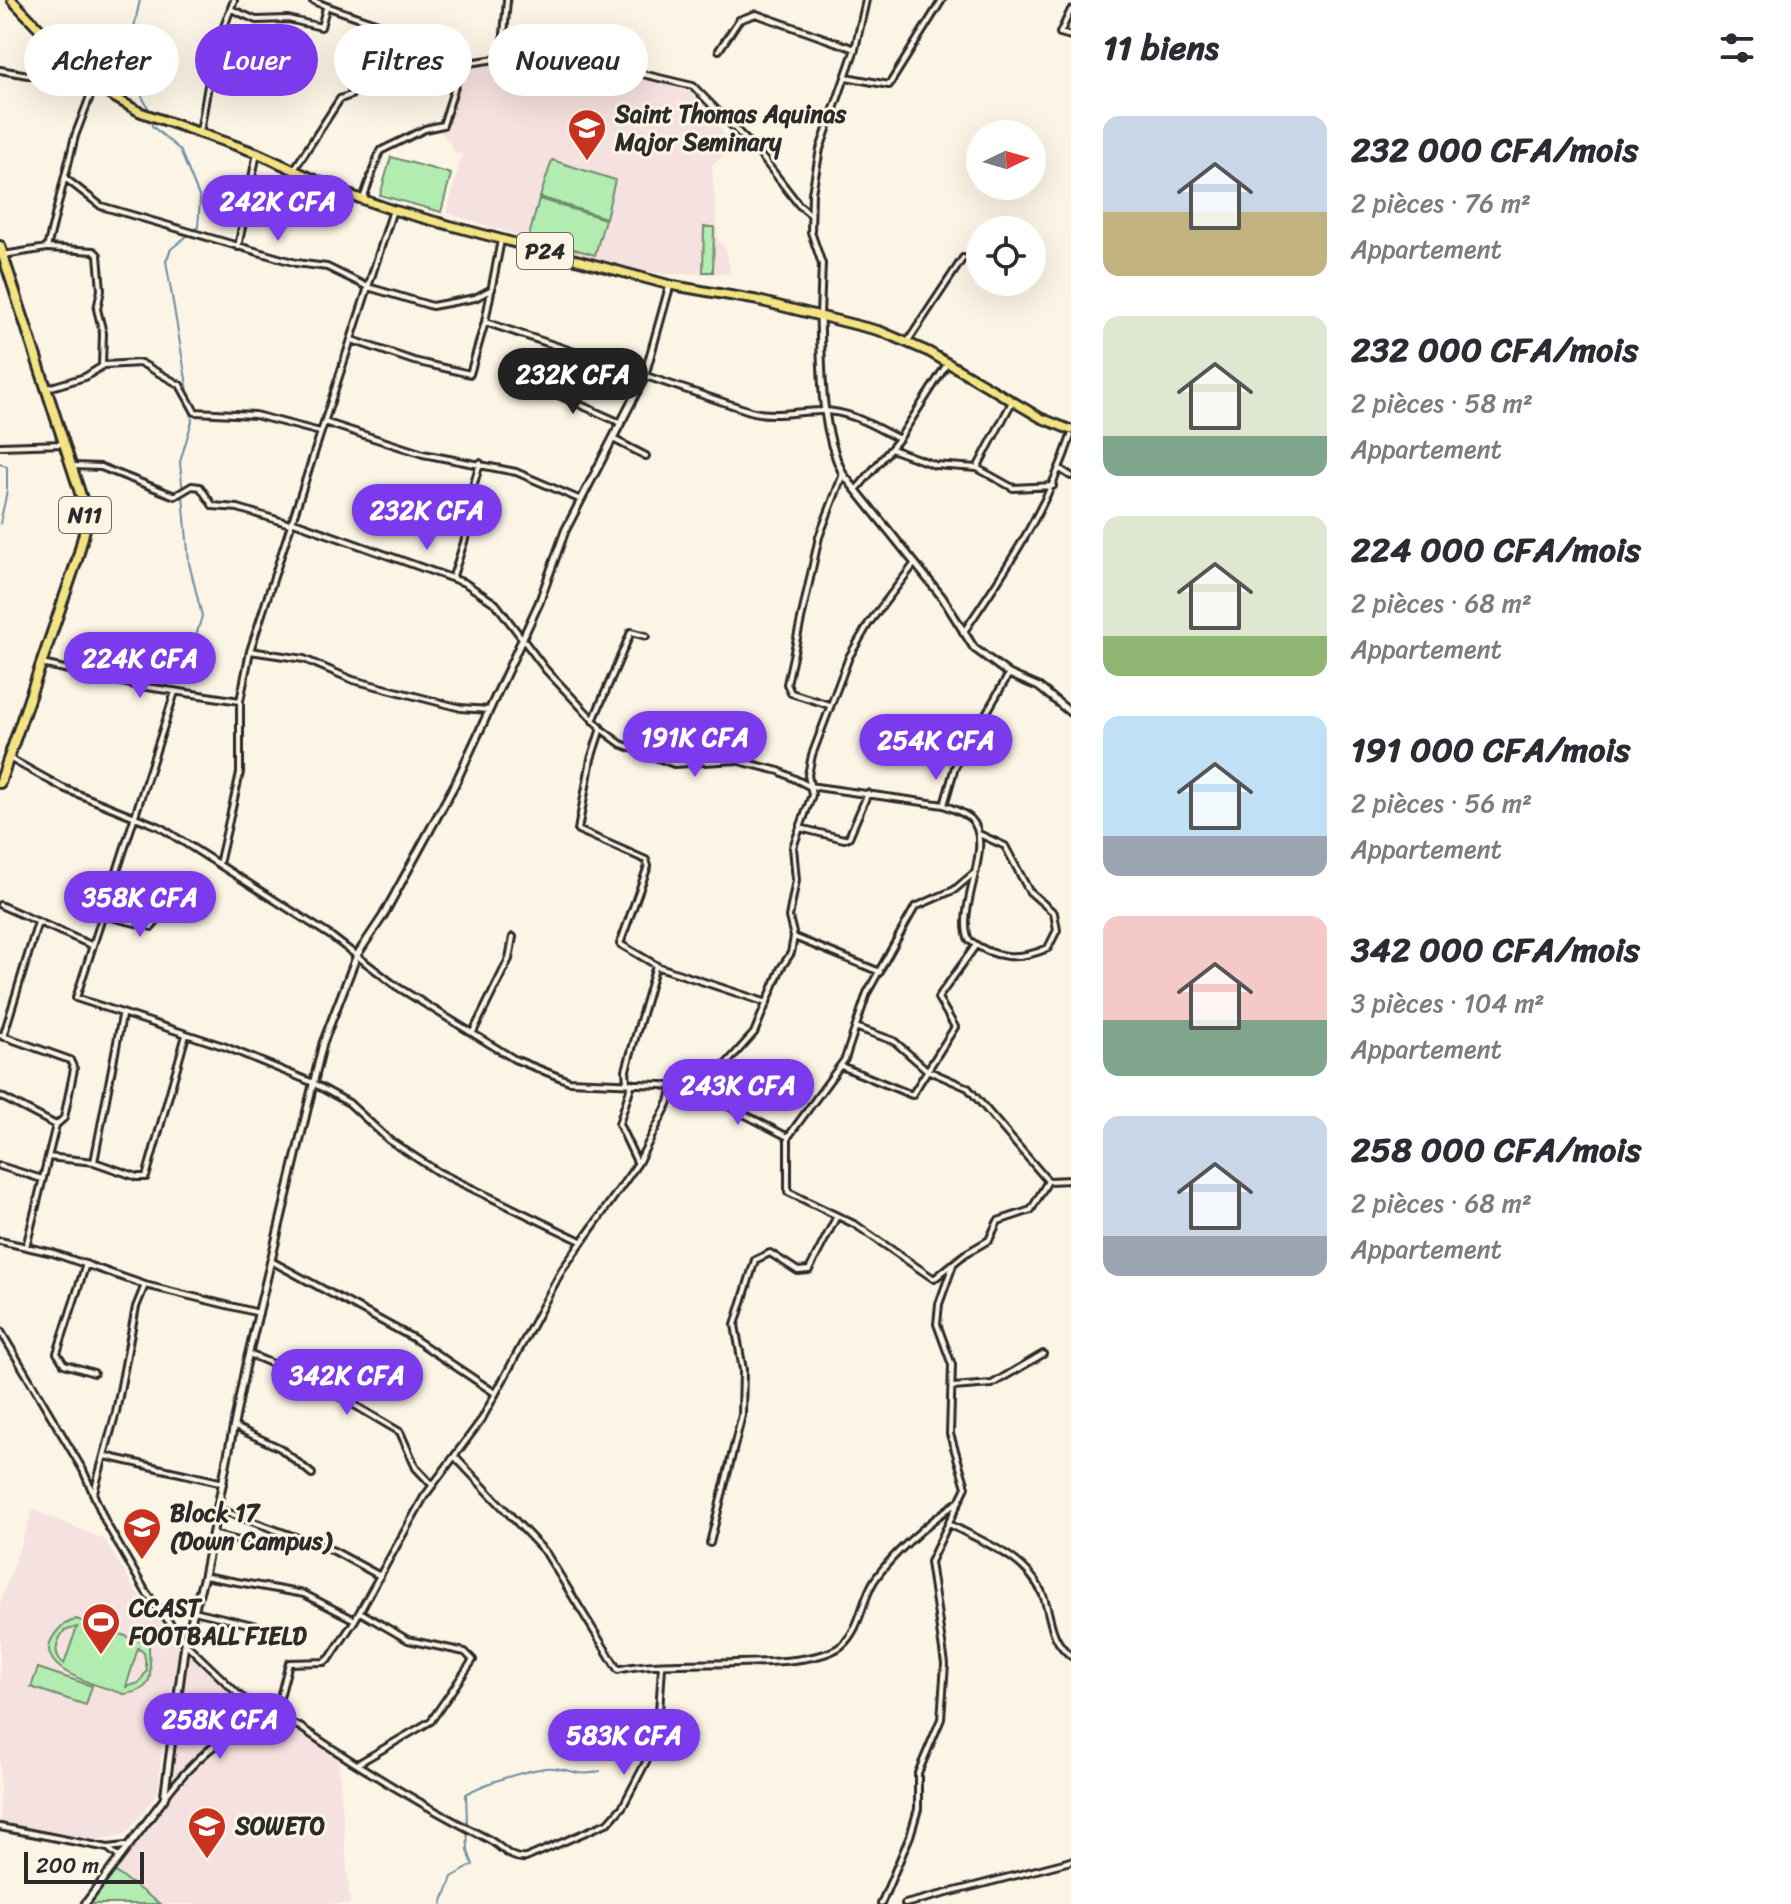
<!DOCTYPE html>
<html lang="fr">
<head>
<meta charset="utf-8">
<style>
	:root { --surface:#fff; --page:#f7f7f7; --text:#2b2b33; --muted:#7c7c81; --accent:#7c3aed }
	body { margin:0; font-family:Sriracha,sans-serif; background:var(--page); color:var(--text); height:100vh; display:flex; flex-direction:column; font-size:30px; white-space:nowrap }
	* { box-sizing:border-box; margin:0 }
	p { font-size:26px; color:var(--muted) }
	.icon { flex:none; width:44px; height:44px; fill:none; stroke:currentColor; stroke-width:2; stroke-linecap:round; stroke-linejoin:round }
	.map { position:relative; flex:1; overflow:hidden }
	.side { display:flex; flex-direction:column; background:var(--surface); width:720px }
	.side>* { flex:none }
	.banner { position:absolute; left:24px; top:24px; width:760px; height:72px; display:flex; gap:16px }
	.needle { width:52px; rotate:85deg }
	.controls { position:absolute; left:966px; top:120px; display:grid; gap:16px }
	.controls a { display:grid; place-items:center; width:80px; height:80px; border-radius:50%; background:var(--surface); box-shadow:0 8px 32px #0002; font-size:40px }
	.scale { position:absolute; left:24px; bottom:20px; width:120px; box-sizing:border-box; padding-left:8px; border:4px solid #2b2b2b; border-top:0; font-size:22px; line-height:28px; white-space:nowrap; color:#2b2b2b; -webkit-text-stroke:6px #fcf5e5; paint-order:stroke }
	.price { position:absolute; translate:-50% -68px; padding:0 18px; border-radius:28px; background:var(--accent); color:#fff; font-size:26px; line-height:52px; filter:drop-shadow(0 2px 4px #0008) }
	.price::after { content:''; position:absolute; left:50%; top:48px; width:24px; height:18px; margin-left:-12px; background:inherit; clip-path:polygon(0 0,100% 0,50% 100%) }
	.price.selected { background:#222; color:#fff }
	ul { padding:0; list-style:none }
	li { display:flex; align-items:center; gap:24px; height:200px; padding:0 32px }
	li span { display:grid; place-items:center; flex:none; width:224px; height:160px; border-radius:16px; color:#555 }
	li>.icon { margin-inline-start:auto }
	span .icon { width:96px; height:96px; fill:#fffc; stroke-width:1 }
	li b { font-size:34px }
	h2 { display:flex; justify-content:space-between; align-items:center; height:96px; padding:0 32px; font-size:34px }
	.chip { padding:0 28px; border-radius:36px; background:var(--surface); box-shadow:0 8px 32px #0002; font-size:28px; line-height:72px }
	.chip.selected { background:var(--accent); color:#fff }
	main { display:flex; flex:1; min-height:0 }
	.map>svg:first-child { display:block }
	.built { fill:#f5e1df }
	.green { fill:#b3ecb1; stroke:#6f8c6e; stroke-width:2; fill-rule:evenodd }
	.lines { fill:none; stroke-linecap:round; stroke-linejoin:round }
	.stream { stroke:#698ea4; stroke-width:2 }
	.street-casing { stroke:#2b2b2b; stroke-width:10 }
	.secondary-casing { stroke:#2b2b2b; stroke-width:11 }
	.primary-casing { stroke:#2b2b2b; stroke-width:13 }
	.highway-casing { stroke:#2b2b2b; stroke-width:14 }
	.street { stroke:#fcf5e5; stroke-width:4 }
	.secondary { stroke:#fcf5e5; stroke-width:5 }
	.primary { stroke:#f4e382; stroke-width:7 }
	.highway { stroke:#f4e382; stroke-width:8 }
	.labels { text-anchor:middle; dominant-baseline:central; stroke-width:6; stroke-linejoin:round; paint-order:stroke }
	.shield { fill:#fcf5e5; stroke:#6a6863; stroke-width:2 }
	.shield-label { font-size:22px; font-weight:bold; fill:#2b2b2b }
	.poi-label { font-size:24px; font-weight:bold; fill:#2b2b2b; stroke:#fcf5e5; text-anchor:start }
</style>
</head>
<body>
<main>
<div class="map">
<svg width="1071" height="1904" viewBox="0 0 1071 1904">
	<rect width="100%" height="100%" fill="#fcf5e5"/>
	<filter id="ink" filterUnits="userSpaceOnUse"><feTurbulence type="fractalNoise" baseFrequency=".0125" numOctaves="2"/><feDisplacementMap in="SourceGraphic" scale="16" xChannelSelector="R" yChannelSelector="G"/><feConvolveMatrix kernelMatrix="1 2 1 2 8 2 1 2 1" color-interpolation-filters="sRGB"/></filter>
	<g filter="url(#ink)">
		<!-- built -->
		<path class="built" d="M552,56L692,90L733,146L712,166L718,240L727,250L730,274H663L604,262L447,213L462,153L457,155L439,129L459,66Z
			M33,1510L104,1539L136,1591L181,1644L163,1732L158,1792L126,1834L94,1841L0,1822V1603Z
			M190,1652L338,1756L350,1904H87L138,1830L174,1791L168,1782Z"/>
		<!-- green -->
		<path class="green" d="M391,157L451,174L441,212L380,195Z
			M552,160L615,180L606,218L540,197Z
			M539,199L605,219L595,255L529,236Z
			M704,227H714L713,272H703Z
			M76,1619L149,1644C148,1665 161,1691 124,1694C99,1685 19,1668 61,1627C66,1622 72,1622 76,1619ZM77,1627L64,1664C52,1654 56,1642 64,1631ZM138,1648L144,1653L147,1670L139,1683L126,1687Z
			M38,1668L92,1686L86,1705L31,1687Z
			M114,1871L160,1904H91Z"/>
		<g class="lines">
			<!-- stream -->
			<path class="stream" d="M140,0C134,26 126,58 136,84C143,102 150,104 152,126L180,150L200,199L198,227L171,249L166,261L189,397
				M190,407L192,421L180,462L189,563L202,616L191,653
				M0,463L7,467V491L0,524
				M442,1904L452,1877L473,1865L468,1851L466,1794C487,1782 521,1772 545,1768C566,1766 579,1779 600,1771"/>
			<!-- street casing -->
			<g class="street-casing">
				<path id="street" d="M312,0C338,14 460,45 465,63
					M231,9L256,20L288,19L321,27L326,8
					M1071,10L1060,33L1071,36
					M719,50L739,20L756,14L855,49
					M502,58L558,54L693,86L758,152L799,205L810,214
					M0,70L39,77L63,53
					M846,77L889,85L942,0
					M200,132L213,56L234,0
					M295,168L340,99L351,95V84L363,80L376,26
					M65,178L101,206L296,263L327,267L368,287L432,306L475,298L492,289
					M363,199L380,151L425,129L443,125L462,64L502,58L507,0
					M238,247L257,153
					M48,248L94,251L98,255L101,290L97,309L103,333L102,366
					M3,255L47,248L75,136L94,86
					M820,315L822,264L811,232L812,193L820,149L855,49L866,0
					M485,322L750,411C774,418 797,411 821,411C849,410 875,427 899,439
					M352,340L414,361L470,374L485,322L501,240
					M908,341L963,258
					M554,346L538,386L621,423
					M48,388L85,377L104,365L141,363L180,385L195,412L255,415L320,432
					M324,422L423,454L516,472L581,500
					M613,439L646,456
					M0,446L64,444
					M891,449L935,465L977,468L1013,488L1053,486
					M74,466L101,467L175,496L192,486L200,487L213,506L238,508L290,524
					M977,468L1012,402
					M1060,469L1071,476
					M856,490L899,439L947,364
					M291,521L465,583L496,604L546,670L601,728L591,759L578,830L646,860L648,866L620,944L656,965L626,1070L627,1083
					M453,576L467,533L465,514L480,463
					M963,633C1006,570 1047,509 1071,436
					M250,651L304,659L353,680L461,708L489,710
					M42,664L140,686L240,701
					M175,692L76,998L226,1047L311,1082L349,1103L389,1140L438,1172L581,1241
					M829,705L791,693L787,684L819,537L843,474
					M593,721L631,632L646,636
					M601,729L621,744L674,764L735,760L779,771L809,786L944,805L955,767L1009,674
					M9,758L63,788L160,827L331,936L396,986L514,1059L569,1081L662,1085L701,1092L788,1137
					M944,805C952,809 964,812 971,819C996,844 955,909 969,940C994,959 1019,961 1048,948L1057,930L1054,913L1029,891L1005,846L979,834
					M800,828L844,839L849,837L868,793
					M219,864L240,773V701L250,651L393,210
					M973,874L954,890L915,907L867,993L845,1059L788,1137V1192L856,1225L934,1279L965,1254L989,1240L998,1221L1031,1210L1048,1181L1071,1180
					M0,905L91,945
					M102,915L152,927L163,914
					M794,937L880,972
					M656,966L767,1003
					M858,1028L894,1041L927,1070L968,1088L1048,1181
					M473,1032L509,959L513,937
					M0,1035L70,1060L74,1069L64,1118L56,1125L26,1247
					M3,1037L38,922
					M841,1066L912,1095L955,1027L938,998L976,945
					M632,1083L619,1124L637,1162
					M701,1092L754,1033L781,968L791,953L794,937L789,917L796,880L793,847L812,795L808,775L812,755L849,657L869,623L915,563
					M0,1096L56,1125
					M48,1157L94,1162L137,1177H146L186,1035
					M94,1162L122,1016
					M0,1166L42,1179
					M0,1241L53,1253L145,1285L259,1313
					M273,1262L413,1338L495,1393
					M86,1264L57,1353L64,1364L94,1373
					M0,1330L83,1470L106,1523L146,1592L185,1643L240,1696L274,1720
					M249,1354L312,1380L400,1432L416,1468L432,1485
					M953,1387L992,1384L1043,1354
					M235,1427L280,1448L312,1474
					M105,1456L224,1483
					M456,1458L546,1553L618,1670C667,1656 804,1674 841,1646C861,1629 861,1602 874,1581C891,1555 931,1520 958,1502
					M94,1492L116,1412L136,1307L145,1285
					M218,1509L334,1551L380,1576
					M949,1524C983,1542 1027,1557 1043,1595C1052,1618 1049,1639 1071,1656
					M212,1534L243,1542
					M710,1543L742,1415L743,1370L735,1325L755,1260L770,1253L798,1271L809,1270L837,1216
					M204,1576L304,1594L355,1620
					M194,1611L257,1626
					M274,1720L289,1663L324,1662L330,1658L355,1620L424,1497L482,1419L562,1270L638,1163L669,1102L673,1086
					M359,1763L431,1721L473,1660L465,1652L408,1640L360,1612
					M164,1798C192,1761 249,1702 300,1727C360,1768 423,1806 488,1839C502,1846 509,1860 526,1858L609,1822L623,1806L657,1741L662,1667
					M0,1827L108,1848L125,1846
					M108,1848L119,1857
					M881,1904L910,1836L918,1809V1773L941,1719L945,1664L930,1562L966,1487L950,1434L952,1365L937,1324L939,1304L953,1265
					M905,1904L1071,1861"/>
			</g>
			<!-- secondary casing -->
			<g class="secondary-casing">
				<path id="secondary" d="M820,316C822,369 819,425 843,474L942,597L974,648L1009,674L1039,687L1071,713
					M85,1904L164,1799L185,1643L204,1576L245,1369L323,1043L357,955L383,916L455,784L539,603L565,531L644,378L670,285"/>
			</g>
			<!-- primary casing -->
			<g class="primary-casing">
				<path id="primary" d="M12,0L94,86L140,112L257,153L344,193L393,210L670,285L756,300L880,331L929,352L1041,418L1071,430"/>
			</g>
			<!-- highway casing -->
			<g class="highway-casing">
				<path id="highway" d="M0,246L84,505L86,525L77,560L0,783"/>
			</g>
			<!-- street -->
			<use href="#street" class="street"/>
			<!-- secondary -->
			<use href="#secondary" class="secondary"/>
			<!-- primary -->
			<use href="#primary" class="primary"/>
			<!-- highway -->
			<use href="#highway" class="highway"/>
		</g>
	</g>
	<!-- icons -->
	<defs>
		<g id="university-pin" transform="scale(2)"><path d="M0 17L-7.5 6A9.5 9.5 0 1 1 7.5 6Z" fill="#c8321e" stroke="#fcf5e5"/><path d="M0-5L7-2L0 1L-7-2ZM-4 1L0 2.5L4 1V4Q0 6-4 4Z" fill="#fff"/></g>
		<g id="stadium-pin" transform="scale(2)"><path d="M0 17L-7.5 6A9.5 9.5 0 1 1 7.5 6Z" fill="#c8321e" stroke="#fcf5e5"/><path d="M0-5a6.5 5 0 1 0 0 10a6.5 5 0 1 0 0-10ZM-3.5-1.8h7v3.6h-7Z" fill="#fff"/></g>
	</defs>
	<g fill-rule="evenodd">
		<use href="#university-pin" x="587" y="128"/>
		<use href="#university-pin" x="142" y="1527"/>
		<use href="#stadium-pin" x="101" y="1622"/>
		<use href="#university-pin" x="207" y="1826"/>
	</g>
	<g class="labels">
		<!-- shield labels -->
		<g class="shield">
			<rect x="517" y="233" width="56" height="36" rx="6"/>
			<rect x="59" y="497" width="52" height="36" rx="6"/>
		</g>
		<g class="shield-label">
			<text x="545" y="251">P24</text>
			<text x="85" y="515">N11</text>
		</g>
		<!-- poi labels -->
		<g class="poi-label">
			<text x="615" y="114">Saint Thomas Aquinas<tspan x="615" dy="28">Major Seminary</tspan></text>
			<text x="170" y="1513">Block 17<tspan x="170" dy="28">(Down Campus)</tspan></text>
			<text x="129" y="1608">CCAST<tspan x="129" dy="28">FOOTBALL FIELD</tspan></text>
			<text x="235" y="1826">SOWETO</text>
		</g>
	</g>
</svg>
<div class="controls">
<a><svg class="needle" viewBox="-14 -14 28 28"><path d="M0-13l5 13h-10z" fill="#e53935"/><path d="M0 13l5-13h-10z" fill="#7c7c81"/></svg></a>
<a><svg class="icon" aria-label="locate" viewBox="0 0 24 24"><circle cx="12" cy="12" r="6"/><path d="M12 2v4M12 18v4M2 12h4M18 12h4"/></svg></a>
</div>
<div class="scale">200 m</div>
<b class="price" style="left:278px;top:243px">242K CFA</b>
<b class="price selected" style="left:573px;top:416px">232K CFA</b>
<b class="price" style="left:427px;top:552px">232K CFA</b>
<b class="price" style="left:140px;top:700px">224K CFA</b>
<b class="price" style="left:695px;top:779px">191K CFA</b>
<b class="price" style="left:936px;top:782px">254K CFA</b>
<b class="price" style="left:140px;top:939px">358K CFA</b>
<b class="price" style="left:738px;top:1127px">243K CFA</b>
<b class="price" style="left:347px;top:1417px">342K CFA</b>
<b class="price" style="left:220px;top:1761px">258K CFA</b>
<b class="price" style="left:624px;top:1777px">583K CFA</b>
<div class="banner">
<a class="chip">Acheter</a>
<a class="chip selected">Louer</a>
<a class="chip">Filtres</a>
<a class="chip">Nouveau</a>
</div>
</div>
<section class="side">
<h2>11 biens<svg class="icon" aria-label="filters" viewBox="0 0 24 24"><path d="M4 7h16M4 17h16"/><circle cx="9" cy="7" r="2"/><circle cx="15" cy="17" r="2"/></svg></h2>
<ul>
<li><span style="background:linear-gradient(#c9d6e8 60%,#c2b280 0)"><svg class="icon" aria-label="home" viewBox="0 0 24 24"><path d="M3 11l9-7 9 7M6 9v11h12V9"/></svg></span><div><b>232 000 CFA/mois</b><p>2 pièces · 76 m²</p><p>Appartement</p></div></li>
<li><span style="background:linear-gradient(#dfe7d0 75%,#7fa58c 0)"><svg class="icon" aria-label="home" viewBox="0 0 24 24"><path d="M3 11l9-7 9 7M6 9v11h12V9"/></svg></span><div><b>232 000 CFA/mois</b><p>2 pièces · 58 m²</p><p>Appartement</p></div></li>
<li><span style="background:linear-gradient(#dfe7d0 75%,#8fb573 0)"><svg class="icon" aria-label="home" viewBox="0 0 24 24"><path d="M3 11l9-7 9 7M6 9v11h12V9"/></svg></span><div><b>224 000 CFA/mois</b><p>2 pièces · 68 m²</p><p>Appartement</p></div></li>
<li><span style="background:linear-gradient(#bfe0f5 75%,#9aa5b1 0)"><svg class="icon" aria-label="home" viewBox="0 0 24 24"><path d="M3 11l9-7 9 7M6 9v11h12V9"/></svg></span><div><b>191 000 CFA/mois</b><p>2 pièces · 56 m²</p><p>Appartement</p></div></li>
<li><span style="background:linear-gradient(#f6c9c9 65%,#7fa58c 0)"><svg class="icon" aria-label="home" viewBox="0 0 24 24"><path d="M3 11l9-7 9 7M6 9v11h12V9"/></svg></span><div><b>342 000 CFA/mois</b><p>3 pièces · 104 m²</p><p>Appartement</p></div></li>
<li><span style="background:linear-gradient(#c9d6e8 75%,#9aa5b1 0)"><svg class="icon" aria-label="home" viewBox="0 0 24 24"><path d="M3 11l9-7 9 7M6 9v11h12V9"/></svg></span><div><b>258 000 CFA/mois</b><p>2 pièces · 68 m²</p><p>Appartement</p></div></li>
</ul>
</section>
</main>
</body>
</html>
